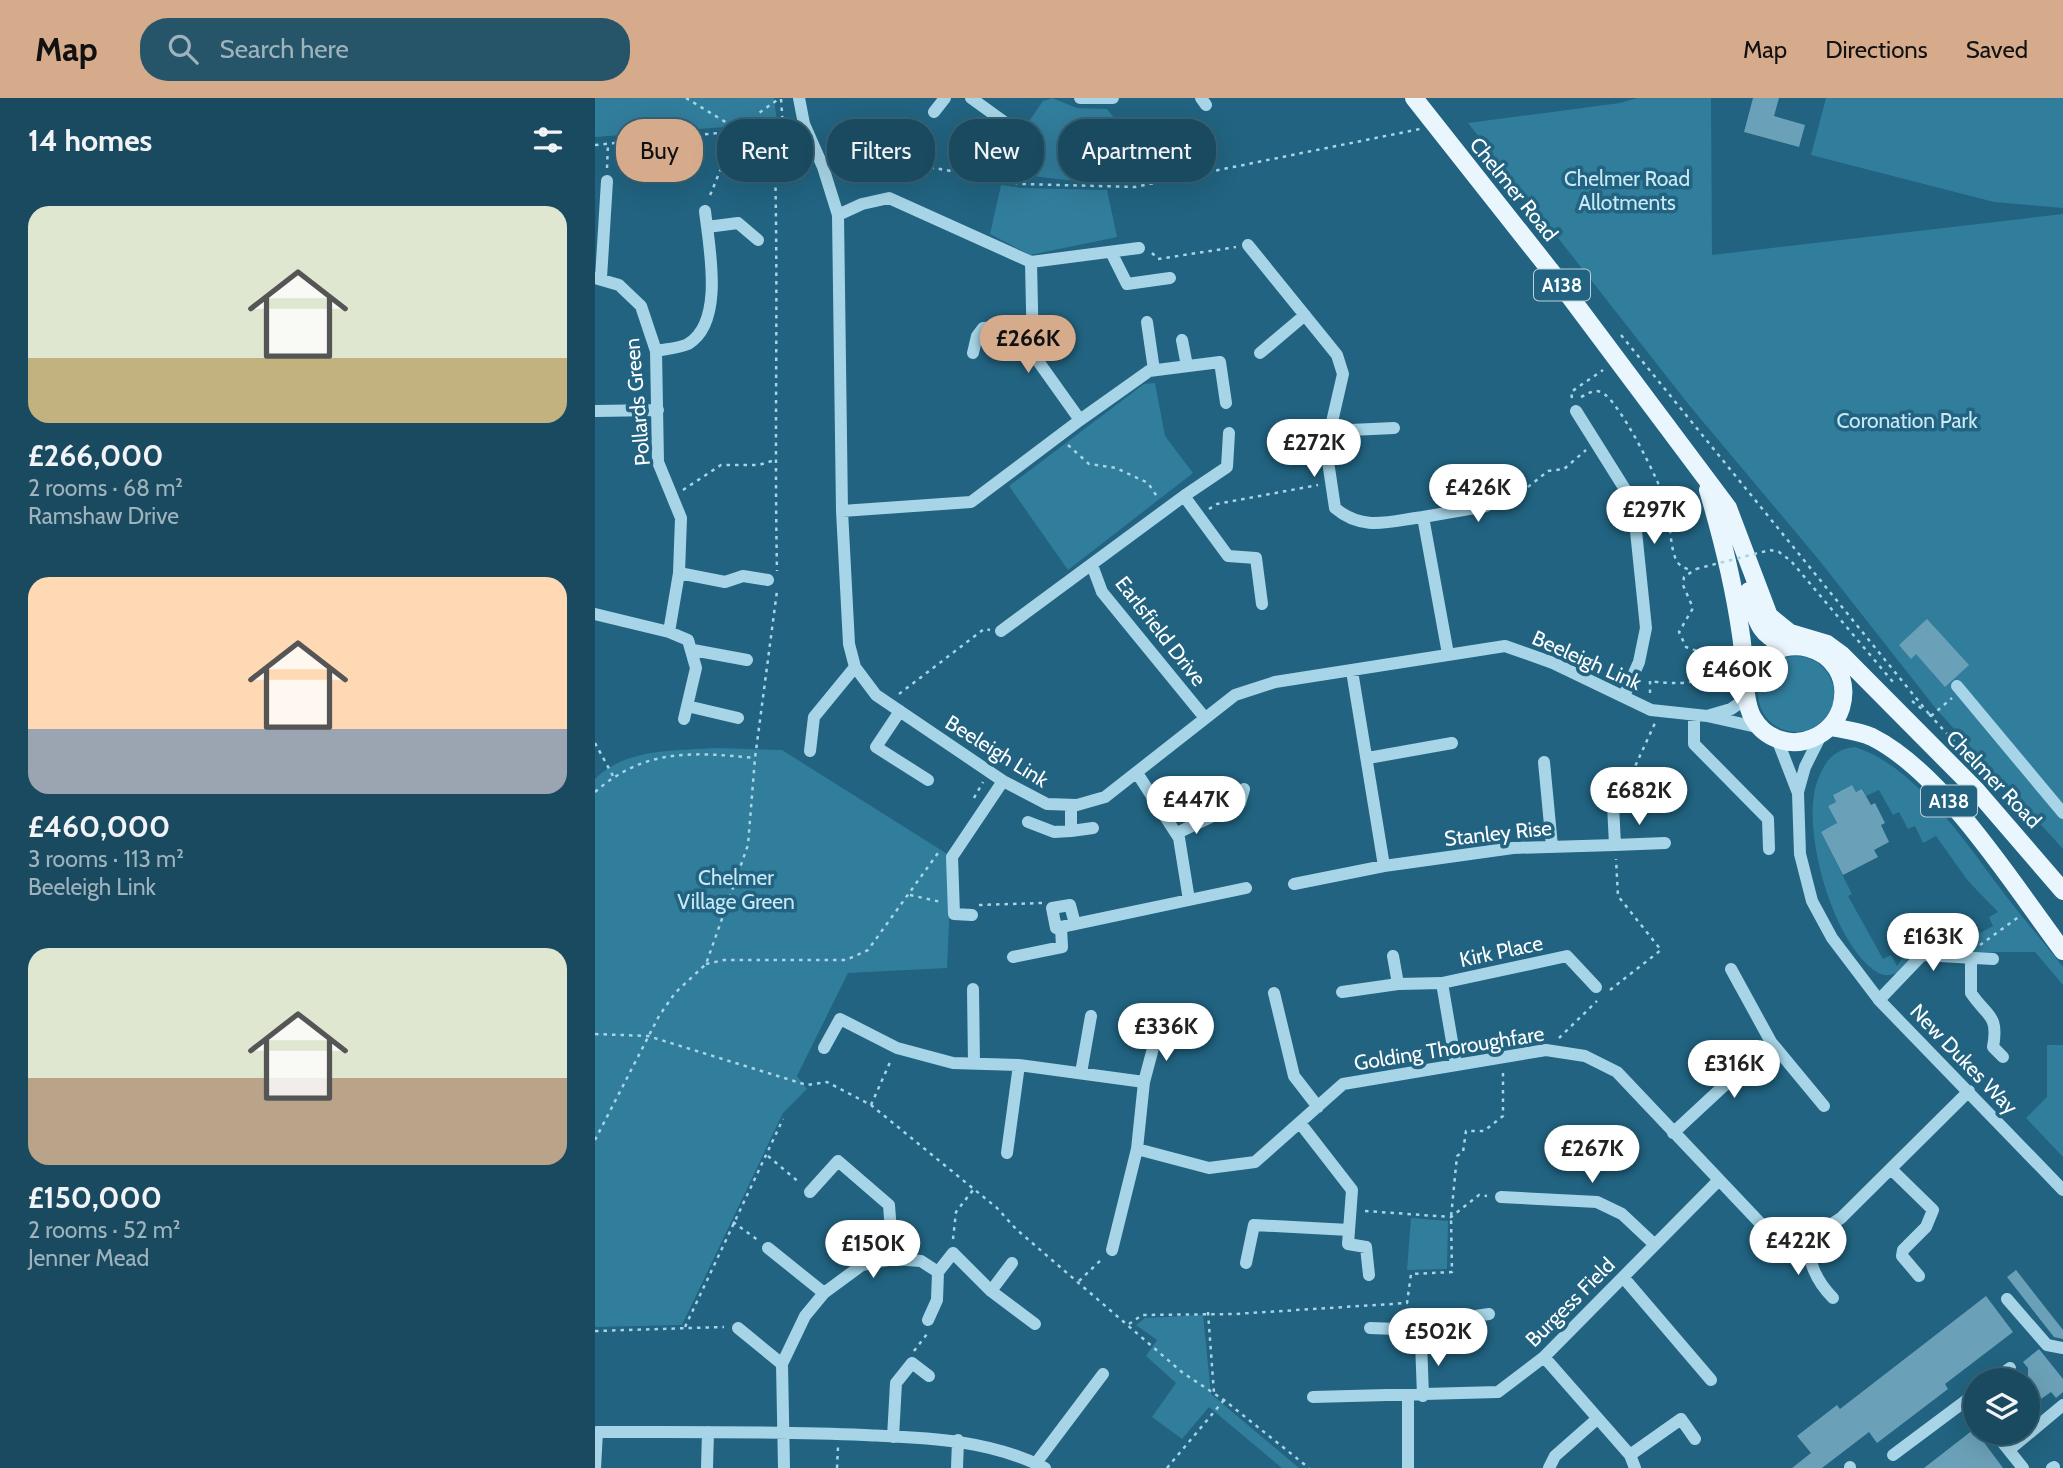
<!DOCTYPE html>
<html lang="en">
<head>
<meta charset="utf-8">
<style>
	:root { --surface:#194a60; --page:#265469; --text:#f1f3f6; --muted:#9fb3bd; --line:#376275; --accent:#d6ab8b }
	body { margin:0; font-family:Cabin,sans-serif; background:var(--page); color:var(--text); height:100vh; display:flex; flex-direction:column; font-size:26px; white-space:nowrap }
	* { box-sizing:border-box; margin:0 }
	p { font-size:23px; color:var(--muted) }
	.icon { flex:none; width:38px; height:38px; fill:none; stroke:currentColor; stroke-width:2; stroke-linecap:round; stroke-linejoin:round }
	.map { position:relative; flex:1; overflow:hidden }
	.details { display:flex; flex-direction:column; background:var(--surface); width:595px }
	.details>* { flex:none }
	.banner { position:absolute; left:21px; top:21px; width:665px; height:63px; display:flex; gap:14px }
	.controls { position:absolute; left:1368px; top:1270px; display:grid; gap:14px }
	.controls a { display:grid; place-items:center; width:77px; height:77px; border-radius:50%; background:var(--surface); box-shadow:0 7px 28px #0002,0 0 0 2px var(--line); font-size:35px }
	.price { position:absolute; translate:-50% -60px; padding:0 16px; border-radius:24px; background:#fff; color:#222; font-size:23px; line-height:46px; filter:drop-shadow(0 2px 4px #0008) }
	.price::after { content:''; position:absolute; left:50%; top:42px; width:21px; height:16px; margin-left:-10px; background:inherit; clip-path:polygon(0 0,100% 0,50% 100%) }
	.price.active { background:var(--accent); color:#111 }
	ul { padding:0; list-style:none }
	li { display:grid; align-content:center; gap:14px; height:371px; padding:0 28px }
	li span { display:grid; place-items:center; height:217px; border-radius:21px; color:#555 }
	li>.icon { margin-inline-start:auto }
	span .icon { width:126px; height:126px; fill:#fffc; stroke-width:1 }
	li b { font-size:30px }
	h2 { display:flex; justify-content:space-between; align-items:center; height:84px; padding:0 28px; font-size:30px }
	.chip { padding:0 24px; border-radius:28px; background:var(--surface); box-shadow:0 7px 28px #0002,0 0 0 2px var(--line); font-size:24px; line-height:63px }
	.chip.active { background:var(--accent); color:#111 }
	header { display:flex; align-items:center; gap:42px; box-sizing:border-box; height:98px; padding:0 35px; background:var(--accent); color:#111 }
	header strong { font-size:33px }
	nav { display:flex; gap:38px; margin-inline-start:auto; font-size:24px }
	.search { width:490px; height:63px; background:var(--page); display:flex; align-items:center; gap:18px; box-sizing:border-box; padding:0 24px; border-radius:28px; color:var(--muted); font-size:26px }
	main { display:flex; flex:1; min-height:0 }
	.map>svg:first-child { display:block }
	.green { fill:#317d9c }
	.building { fill:#6ba1b8 }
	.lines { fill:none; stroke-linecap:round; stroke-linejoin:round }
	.path { stroke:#a7d5e7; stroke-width:2.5; stroke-dasharray:3.5 5; stroke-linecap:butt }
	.minor { stroke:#a7d5e7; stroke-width:12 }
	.major { stroke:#e9f6fd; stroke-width:18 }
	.path-bridge { stroke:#a7d5e7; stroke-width:2.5; stroke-dasharray:3.5 5; stroke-linecap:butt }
	.labels { text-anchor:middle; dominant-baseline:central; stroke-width:7; stroke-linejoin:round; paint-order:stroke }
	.shield { fill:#216380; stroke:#bcd0d9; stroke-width:2 }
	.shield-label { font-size:19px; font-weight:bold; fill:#fff }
	.park-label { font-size:21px; fill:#cae9f6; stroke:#216380 }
	.street-label { font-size:21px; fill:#fff; stroke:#216380 }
</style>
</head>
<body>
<header>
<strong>Map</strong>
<div class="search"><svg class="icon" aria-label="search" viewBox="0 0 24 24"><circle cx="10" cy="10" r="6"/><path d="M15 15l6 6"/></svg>Search here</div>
<nav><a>Map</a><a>Directions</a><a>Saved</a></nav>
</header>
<main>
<section class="details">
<h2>14 homes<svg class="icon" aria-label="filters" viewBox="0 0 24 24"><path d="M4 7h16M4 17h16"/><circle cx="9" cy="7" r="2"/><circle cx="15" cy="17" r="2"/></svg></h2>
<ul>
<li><span style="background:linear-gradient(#dfe7d0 70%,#c2b280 0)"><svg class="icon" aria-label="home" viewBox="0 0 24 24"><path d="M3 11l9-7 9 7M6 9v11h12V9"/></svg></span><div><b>£266,000</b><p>2 rooms · 68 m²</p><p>Ramshaw Drive</p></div></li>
<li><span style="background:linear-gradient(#ffd9b3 70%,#9aa5b1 0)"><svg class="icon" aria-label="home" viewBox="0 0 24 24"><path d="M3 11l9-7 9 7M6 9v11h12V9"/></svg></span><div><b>£460,000</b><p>3 rooms · 113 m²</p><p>Beeleigh Link</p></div></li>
<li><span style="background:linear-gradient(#dfe7d0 60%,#b9a48a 0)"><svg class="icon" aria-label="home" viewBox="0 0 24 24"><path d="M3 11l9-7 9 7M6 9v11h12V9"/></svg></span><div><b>£150,000</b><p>2 rooms · 52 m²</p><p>Jenner Mead</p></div></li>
</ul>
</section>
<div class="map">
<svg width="1468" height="1370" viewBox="0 0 1468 1370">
	<rect width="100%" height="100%" fill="#216380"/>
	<!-- green -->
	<path class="green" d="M0,0H179L182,25L0,39Z
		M457,0L482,10L512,11L537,42L539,69C534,72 529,76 525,79C502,89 426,78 402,70L448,3Z
		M1042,0H1116L1117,157L1468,116V751L1342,612L1224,462L1094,307L873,25L1025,5Z
		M1231,0H1468V110L1399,104L1216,57Z
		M406,87L426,90L512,92L522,139L435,157L395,136Z
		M560,285L570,338L598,375L473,472L414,388L549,286Z
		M1163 596a38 38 0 1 1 76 0a38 38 0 1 1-76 0Z
		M1260,649C1323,669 1375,751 1414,802C1432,825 1450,846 1468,869V887L1440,854H1337L1331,838L1378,839L1398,828L1394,819L1403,814L1373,783L1341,738L1328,745L1320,728L1313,731L1304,714L1298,717L1284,692L1271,698L1268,691L1261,694L1257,687L1238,697L1241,704L1233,708L1242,726L1226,734L1257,796L1253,798L1288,861L1296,857L1302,868L1311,855L1310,847L1319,843C1321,861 1301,886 1282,874C1238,846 1207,734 1221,687C1228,666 1237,651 1260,649Z
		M120,650L187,652L357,759L352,870L253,875L202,978L212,991L188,1015L87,1227L0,1229V681C31,650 79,653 120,650Z
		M1452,947H1468V1059L1431,1020L1452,999Z
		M816,1120L853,1123L852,1171L812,1172Z
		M608,1217L616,1296L704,1370H687L614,1309L587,1341L557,1319L581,1285L551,1258L562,1242L541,1227L550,1220Z"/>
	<!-- building -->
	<path class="building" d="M1158,0H1184L1179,18L1210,27L1204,49L1149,34Z
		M1332,521L1374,567L1350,589L1321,556L1316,561L1304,547Z
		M1257,687L1261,694L1267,691L1276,707L1280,705L1290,725L1286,727L1294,744L1279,752L1283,759L1248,777L1226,734L1242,725L1233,708L1241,704L1238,697Z
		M1421,1172L1468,1232V1241L1459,1239L1412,1179Z
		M1391,1198L1418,1234L1350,1286L1353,1291L1282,1345L1274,1334L1227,1370H1197L1216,1355L1202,1338L1242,1307L1245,1311Z
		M1444,1251L1468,1281V1294L1461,1300L1456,1294L1433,1310V1270L1428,1264Z
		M1379,1331L1408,1370H1329L1365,1342Z"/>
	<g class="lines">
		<!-- path -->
		<path class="path" d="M91,0L142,31L114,100
			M186,1L188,29
			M179,30C184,178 179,325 182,473
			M161,31L164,15L185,0
			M0,47L195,28
			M235,51L427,86L540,89L825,31
			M12,70L13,46
			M557,155L563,161L641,149
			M1026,237L1334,616
			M986,299C993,296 998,291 1006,294C1024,301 1065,385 1071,405C1076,423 1074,442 1080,459C1082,467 1088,469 1095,472
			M977,300L976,294L1008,272
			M473,347L494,366L521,370L553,385L563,400
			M933,389L953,373L969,371L991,352
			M88,392L126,367H164L180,362
			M614,411L622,406L723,387
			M1175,452L1184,454L1196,463L1298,584
			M1055,595V583C1074,586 1127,591 1111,556L1091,549L1084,534L1098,510L1088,487L1089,479L1101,471
			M304,596L389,531L395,532
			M1317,603L1328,612
			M1334,616L1386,673
			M1336,618L1357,600
			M0,645L18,678
			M0,694C50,650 98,654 160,660
			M1028,698L1033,694L1038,673L1060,625
			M379,700L388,684
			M315,797L346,804
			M384,807L447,805
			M1385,847L1425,818
			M111,866L129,862H251L273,852L343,755
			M1015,892L1066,852L1023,798L1021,761
			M0,936L53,938L212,987L232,984L276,1007L402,1110L421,1131L588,1275L629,1302L714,1370
			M964,940L1002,903
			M276,1007L296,962
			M0,1042L64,918L80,895L111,866L153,747L160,660L182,493
			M173,1058L205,1085
			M770,1113L856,1119L884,1097L892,1098
			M138,1124L164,1143
			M358,1141L361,1114L378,1092
			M484,1183L507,1161
			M613,1214L619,1295
			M534,1226L547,1217L640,1216L812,1205L816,1176L857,1174L856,1119L862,1058L868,1054L871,1033H889L908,1018V973
			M90,1229L188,1021
			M0,1233L129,1229
			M319,1253L332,1236
			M242,1370L243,1349
			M572,1370L629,1302"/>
		<!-- minor -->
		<path class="minor" d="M204,0L209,26L228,69L243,117L247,413L254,546L260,569L281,597L408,683L452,706L482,707L510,699L640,597L680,584L910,548L958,565L1056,612L1112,618L1166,630
			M376,0L419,31
			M485,0H518
			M606,0L611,7
			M339,14L350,0
			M243,117L267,106L294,100L436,164L438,256L485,322L376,404L247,413
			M112,129L143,125L163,142
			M653,147L742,257L748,276L731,350L740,410C768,434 795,423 828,419L853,556
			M516,154L532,186L575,180
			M436,164L544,150
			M0,180L24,187L46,208L61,253L63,364L86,420L84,475L74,534L93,542L101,570L89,621
			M6,180L12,83
			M552,224L559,272
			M587,242L592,268
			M61,253C71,251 85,250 93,246C130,224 114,149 110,113
			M378,255L382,238L388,230L436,227
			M665,255L710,217
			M0,313L63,312
			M981,313L1038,404L1051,530L1044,564L1029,598
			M485,322L554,273L625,264L631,305
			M734,333L799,330
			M589,398L632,369L634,335
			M828,419L891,408L920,389
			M497,467L507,494L610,620
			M84,475L130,484L148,478L173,482
			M0,516L74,534
			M406,533L589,398L633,458L661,460L667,506
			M98,552L152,562
			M757,573L789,768
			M1362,588L1468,715
			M92,608L143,620
			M305,613L281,649L333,682
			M1099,617V646L1173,721L1174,751
			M1112,618L1136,611L1152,600
			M1182,641L1203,695L1205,756L1217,803L1237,840L1284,902L1468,1092
			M215,653L219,619L260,569
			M773,660L857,645
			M949,664L957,748
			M542,675L584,740L594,802L651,790
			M1203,694L1210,669L1226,637
			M433,724L459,734L476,733V707
			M476,733L498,730
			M582,735L645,705L649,691
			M1020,747L1070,745
			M699,786L789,768L918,750L1020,747L1018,707
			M377,817L359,816L357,759L408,683
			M480,826L475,807L457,810L461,830L466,829L594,802
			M798,858L803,886L847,885
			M418,859L467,849L466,829
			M1376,860V895C1392,919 1404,916 1398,949L1408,959
			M1136,871L1176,944L1229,1008
			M378,891L379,966
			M747,894L803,886
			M679,895L699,978L723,1009
			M1284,902L1327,857L1398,861
			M229,950L245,921L302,950L358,965L424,967L549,984L542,1051L614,1070L660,1064L748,986L951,952L990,958L1022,974L1166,1126C1200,1141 1216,1141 1246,1120L1374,993
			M861,967L847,885L972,858L1001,889
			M486,975L496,918
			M549,984L565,924L580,926
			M705,1025L757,1092L753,1146L771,1149L774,1177
			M1078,1035L1176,944
			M412,1055L424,967
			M1296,1071L1338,1112L1331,1129L1308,1152L1307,1158L1324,1178
			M215,1094L243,1063L294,1107L298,1161
			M906,1099L1002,1104L1027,1116L1060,1147
			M1211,1138C1214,1164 1220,1182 1238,1200
			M173,1150L229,1195
			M517,1152L542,1051
			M651,1165L659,1127L754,1132
			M1028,1179L1116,1282
			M396,1193L417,1165
			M1412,1201L1452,1247L1468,1250
			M333,1222L342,1202L343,1174
			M143,1230L187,1266
			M775,1230L802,1231L826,1243C851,1223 863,1220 894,1216
			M826,1243L828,1298
			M949,1259L1035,1357L1040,1370
			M1397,1283L1415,1270
			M718,1299L903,1294L949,1259L1123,1083
			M1400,1335L1428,1370
			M298,1339L301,1285L317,1265L334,1278
			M1414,1352L1468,1307
			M1035,1357L1086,1321L1100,1341
			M1298,1357L1381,1295
			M441,1365L508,1276
			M1255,1369V1370
			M0,1370L2,1334C91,1334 180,1333 269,1337C332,1340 393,1341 450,1370
			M112,1370L113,1334
			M189,1370L187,1266L210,1218L229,1195L267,1167L298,1161L326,1163L343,1174L358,1155L396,1193L440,1226
			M362,1370L363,1342
			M813,1370V1298
			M954,1370L960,1358L1002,1321
			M1457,1370L1459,1369"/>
		<!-- major -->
		<path class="major" d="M819,0L955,172L1133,410L1174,518L1195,535L1232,546L1247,557L1381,692L1468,793
			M1113,392C1127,439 1139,488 1146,537C1150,560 1147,601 1158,620C1170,641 1196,650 1218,640C1232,634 1241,625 1246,610C1264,547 1172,520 1152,589
			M1154,493C1161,522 1164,542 1197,547
			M1236,629C1250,632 1264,633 1277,639C1349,675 1419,788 1468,853"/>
		<!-- path-bridge -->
		<path class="path-bridge" d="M1101,471L1175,452"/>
	</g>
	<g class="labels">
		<!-- shield labels -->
		<g class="shield">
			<rect x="939" y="171.5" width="56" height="31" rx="5"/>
			<rect x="1326" y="687.5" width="56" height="31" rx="5"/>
		</g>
		<g class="shield-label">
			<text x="967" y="187">A138</text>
			<text x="1354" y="703">A138</text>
		</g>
		<!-- park labels -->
		<g class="park-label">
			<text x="1032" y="80">Chelmer Road<tspan x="1032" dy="24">Allotments</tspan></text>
			<text x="1312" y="322">Coronation Park</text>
			<text x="141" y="779">Chelmer<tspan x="141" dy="24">Village Green</tspan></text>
		</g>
		<!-- street labels -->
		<g class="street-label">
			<text transform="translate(919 91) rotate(51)">Chelmer Road</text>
			<text transform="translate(42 304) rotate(-95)">Pollards Green</text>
			<text transform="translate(566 533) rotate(52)">Earlsfield Drive</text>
			<text transform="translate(992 562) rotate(24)">Beeleigh Link</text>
			<text transform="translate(402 653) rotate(32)">Beeleigh Link</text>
			<text transform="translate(1399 681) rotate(46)">Chelmer Road</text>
			<text transform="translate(903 735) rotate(-6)">Stanley Rise</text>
			<text transform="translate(906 853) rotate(-12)">Kirk Place</text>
			<text transform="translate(854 950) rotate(-9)">Golding Thoroughfare</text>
			<text transform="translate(1369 961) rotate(46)">New Dukes Way</text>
			<text transform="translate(975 1204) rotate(-45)">Burgess Field</text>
		</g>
	</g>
</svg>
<div class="controls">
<a><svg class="icon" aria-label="layers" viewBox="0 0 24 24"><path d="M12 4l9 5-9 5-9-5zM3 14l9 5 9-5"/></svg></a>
</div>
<b class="price active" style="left:433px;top:277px">£266K</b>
<b class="price" style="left:719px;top:381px">£272K</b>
<b class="price" style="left:883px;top:426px">£426K</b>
<b class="price" style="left:1059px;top:448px">£297K</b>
<b class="price" style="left:1142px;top:608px">£460K</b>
<b class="price" style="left:1044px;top:729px">£682K</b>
<b class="price" style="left:601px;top:738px">£447K</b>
<b class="price" style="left:1338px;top:875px">£163K</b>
<b class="price" style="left:571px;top:965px">£336K</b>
<b class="price" style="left:1139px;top:1002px">£316K</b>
<b class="price" style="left:997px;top:1087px">£267K</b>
<b class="price" style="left:1203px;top:1179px">£422K</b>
<b class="price" style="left:278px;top:1182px">£150K</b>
<b class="price" style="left:843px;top:1270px">£502K</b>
<div class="banner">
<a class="chip active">Buy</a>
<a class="chip">Rent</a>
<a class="chip">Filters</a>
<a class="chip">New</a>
<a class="chip">Apartment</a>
</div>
</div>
</main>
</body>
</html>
